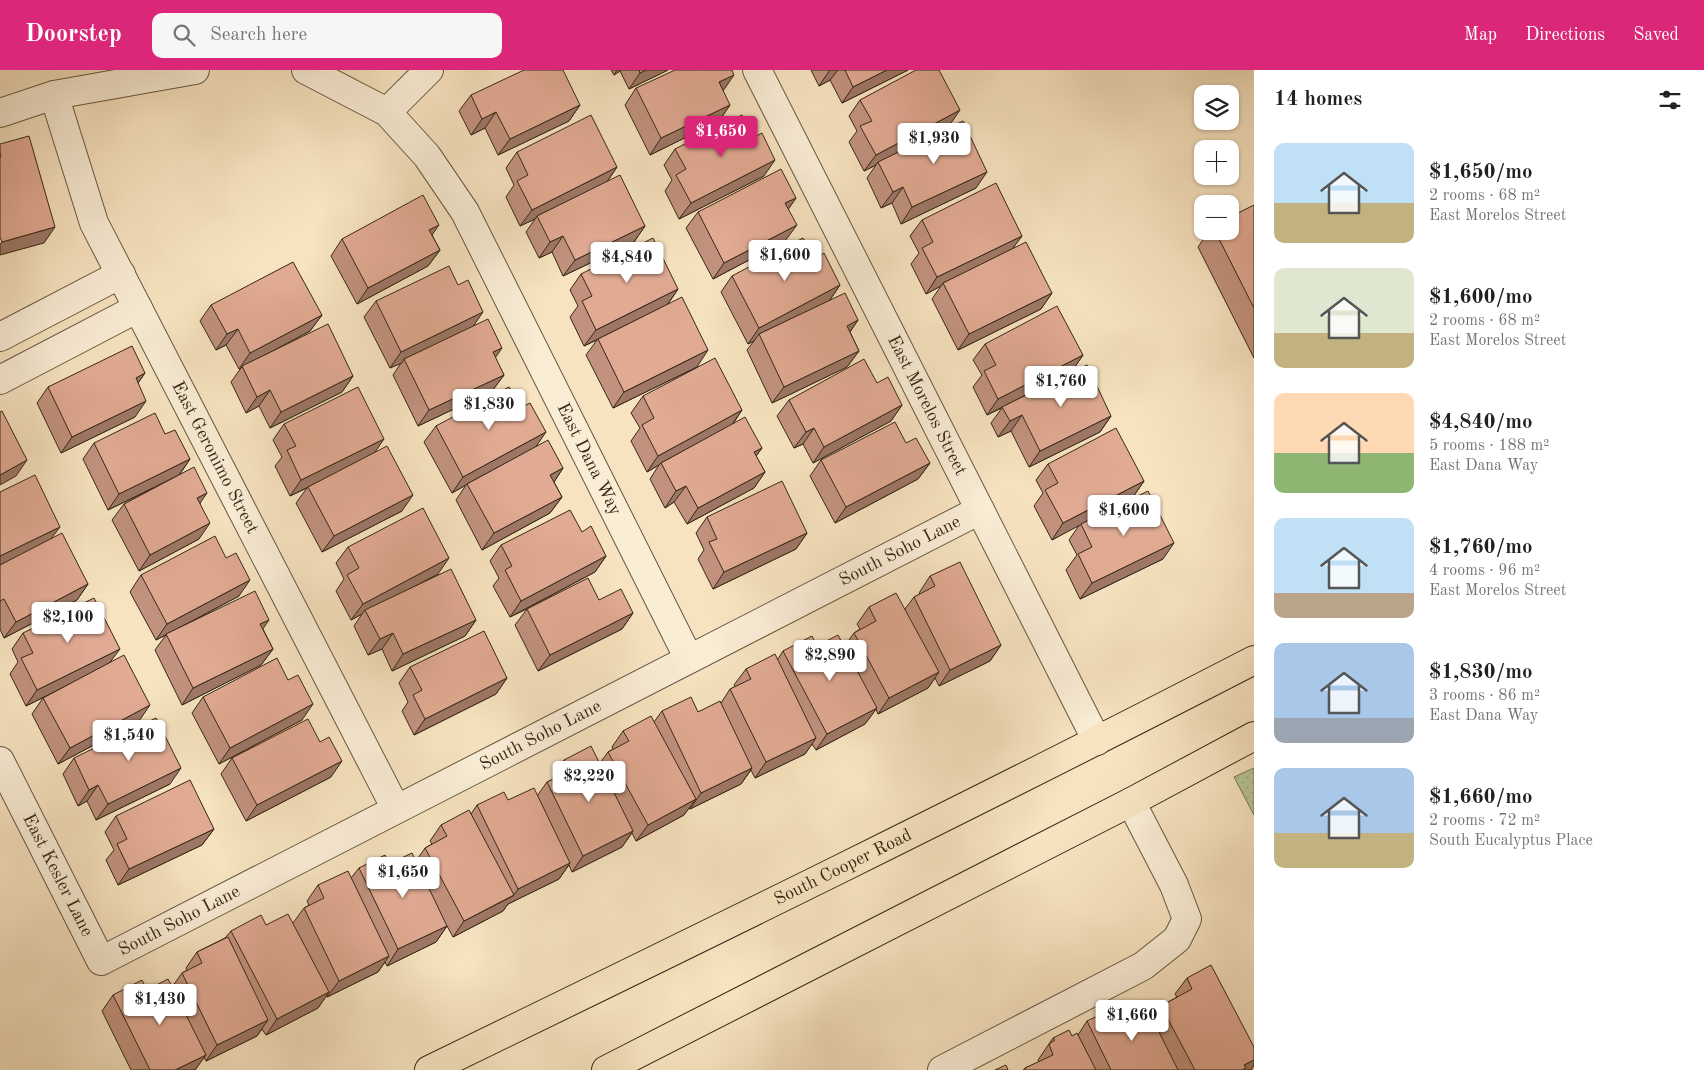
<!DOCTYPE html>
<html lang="en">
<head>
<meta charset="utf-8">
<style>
	:root { --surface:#fff; --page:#f6f6f6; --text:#202124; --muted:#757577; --accent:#db2777 }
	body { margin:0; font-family:"Old Standard TT",serif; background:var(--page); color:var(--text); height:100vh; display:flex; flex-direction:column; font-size:19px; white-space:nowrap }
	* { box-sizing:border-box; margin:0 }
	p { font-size:16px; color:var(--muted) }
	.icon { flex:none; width:28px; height:28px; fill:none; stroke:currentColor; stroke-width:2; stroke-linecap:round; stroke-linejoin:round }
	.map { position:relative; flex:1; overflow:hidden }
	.side { display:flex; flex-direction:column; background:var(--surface); width:450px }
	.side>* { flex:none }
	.fabs { position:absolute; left:1194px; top:15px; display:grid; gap:10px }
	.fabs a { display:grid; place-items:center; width:45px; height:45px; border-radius:10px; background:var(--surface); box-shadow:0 1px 4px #0004; font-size:25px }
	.price { position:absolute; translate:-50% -42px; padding:0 11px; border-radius:5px; background:#fff; color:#222; font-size:16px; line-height:32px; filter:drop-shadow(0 1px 2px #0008) }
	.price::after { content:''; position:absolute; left:50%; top:30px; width:15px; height:11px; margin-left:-8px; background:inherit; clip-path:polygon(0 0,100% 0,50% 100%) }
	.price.current { background:var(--accent); color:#fff }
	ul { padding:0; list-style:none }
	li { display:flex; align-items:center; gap:15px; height:125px; padding:0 20px }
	li span { display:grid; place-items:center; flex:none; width:140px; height:100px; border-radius:10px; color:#555 }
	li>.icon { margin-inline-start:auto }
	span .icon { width:60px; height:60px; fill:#fffc; stroke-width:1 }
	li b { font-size:21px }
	h2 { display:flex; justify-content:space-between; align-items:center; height:60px; padding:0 20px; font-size:21px }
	header { display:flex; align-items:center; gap:30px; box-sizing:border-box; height:70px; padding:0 25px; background:var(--accent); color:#fff }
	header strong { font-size:24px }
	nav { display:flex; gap:28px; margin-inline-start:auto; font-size:18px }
	.search { width:350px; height:45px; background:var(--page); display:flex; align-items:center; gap:12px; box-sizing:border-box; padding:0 18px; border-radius:10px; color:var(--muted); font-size:19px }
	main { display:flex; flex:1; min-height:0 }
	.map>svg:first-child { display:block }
	.green { fill:url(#green-dots); stroke:#767656 }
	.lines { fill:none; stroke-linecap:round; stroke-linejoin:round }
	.minor-casing { stroke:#665740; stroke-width:30 }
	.major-casing { stroke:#362816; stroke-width:30 }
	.minor { stroke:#faedd6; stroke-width:28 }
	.major { stroke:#f7e3c0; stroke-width:28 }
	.wall { fill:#c2927e; stroke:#362816 }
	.shaded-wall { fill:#9e7767; stroke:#362816 }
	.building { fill:#e1aa93; stroke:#362816 }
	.labels { text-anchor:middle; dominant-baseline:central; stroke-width:4.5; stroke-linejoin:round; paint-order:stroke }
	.street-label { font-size:18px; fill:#362816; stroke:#faedd6 }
</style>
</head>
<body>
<header>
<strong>Doorstep</strong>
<div class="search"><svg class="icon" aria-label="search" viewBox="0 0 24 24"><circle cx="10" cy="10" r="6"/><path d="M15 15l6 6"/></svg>Search here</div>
<nav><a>Map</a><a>Directions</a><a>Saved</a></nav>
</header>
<main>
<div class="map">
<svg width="1254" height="1000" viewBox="0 0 1254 1000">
	<defs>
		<pattern id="green-dots" width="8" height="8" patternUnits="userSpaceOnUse" patternTransform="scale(1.25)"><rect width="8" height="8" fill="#b7c596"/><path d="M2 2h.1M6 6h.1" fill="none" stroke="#9ea981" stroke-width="1.8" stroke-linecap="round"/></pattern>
	</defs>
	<rect width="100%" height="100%" fill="#f7e3c0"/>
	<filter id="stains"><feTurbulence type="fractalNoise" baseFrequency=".004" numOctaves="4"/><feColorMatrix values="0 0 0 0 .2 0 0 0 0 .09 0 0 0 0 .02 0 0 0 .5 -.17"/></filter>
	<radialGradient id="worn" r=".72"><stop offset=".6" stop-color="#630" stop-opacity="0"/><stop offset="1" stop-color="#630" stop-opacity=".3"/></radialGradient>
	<!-- green -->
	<path class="green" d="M1254,698V745L1234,707Z"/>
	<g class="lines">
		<!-- minor casing -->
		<g class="minor-casing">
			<g id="minor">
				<path id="s1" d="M306,0L387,42L427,86L465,142L689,589"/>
				<path id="s2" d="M757,0L1097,671"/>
				<path id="s3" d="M54,25L94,153L396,739"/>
				<path d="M387,42L429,0"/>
				<path d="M0,43L54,25L195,0"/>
				<path d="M0,267L121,204"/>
				<path d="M0,310L138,238"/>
				<path id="s4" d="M0,691L101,891L980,440"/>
				<path d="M942,1000L1143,896L1177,869L1187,849L1174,815L1131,732"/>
			</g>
		</g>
		<!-- major casing -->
		<g class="major-casing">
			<g id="major">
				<path id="s5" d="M429,1000C705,866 981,731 1254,590"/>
				<path d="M606,1000L1131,732L1254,666"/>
			</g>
		</g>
		<!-- minor -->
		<use href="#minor" class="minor"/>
		<!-- major -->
		<use href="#major" class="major"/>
	</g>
	<!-- wall -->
	<path class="wall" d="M611,0H668L629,19L620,1L614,5Z
		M811,0H908L842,33L830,10L819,16Z
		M636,18L730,35L719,51L650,85L625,35Z
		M471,25L580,35L569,51L498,85L485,58L471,65L459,41Z
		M860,30L949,56L917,73L976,118L901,154L892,133L881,138L867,108L876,95L864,101L849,72L857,61L849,46Z
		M675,79L764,106L679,149L665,121L672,110L664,95Z
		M517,82L617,97L607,112L645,156L634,172L563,206L552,182L539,188L526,162L535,149L520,156L506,127L514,115L506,98Z
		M796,128L788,139L785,171L713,209L686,158L698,142Z
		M1254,135V288L1198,177L1209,161H1230Z
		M922,150L1022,166L1012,179L1052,223L1041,239L958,280L932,229L941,216L926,224L911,194L919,183L910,166Z
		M432,165L440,180L428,196L357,234L331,186L342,169Z
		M815,189L840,215L830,230L858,250L850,262L859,281L847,297L772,333L747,280L754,271L748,274L721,222L732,206Z
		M581,204L678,219L668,234L697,297L613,338L586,285L597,270L584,276L570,247L578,236L570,220Z
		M376,231L474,256L495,288L504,305L492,321L418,356L393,305L401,293L390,298L364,247Z
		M211,235L322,245L310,261L265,285L353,306L342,322L270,358L259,336L246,343L231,312L241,298L239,299L226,275L216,280L200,251Z
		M985,274L1083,285L1072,301L1021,328L1111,346L1100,362L1029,397L1011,361L998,367L991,353L1002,338L987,345L973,317L982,305L973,290Z
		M145,303L138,313L135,347L61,383L37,333L48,317Z
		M877,313L902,335L891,351L813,393L803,374L794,378L777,346L789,330Z
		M643,326L742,340L733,354L762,378L756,386L765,402L754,418L687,454L674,432L665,438L650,409L659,395L647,402L631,371L640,358L631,343Z
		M520,338L537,376L563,398L554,412L562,427L550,443L482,480L456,430L466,415L452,423L424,372L436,356Z
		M284,354L375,382L402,441L322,482L296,433L307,418L290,426L275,396L282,387L273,370Z
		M165,364L190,389L180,404L200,433L199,469L139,501L112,450L124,434L153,418L108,440L83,389L94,373Z
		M906,373L930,393L918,409L835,453L810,406L821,390Z
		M1048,394L1144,411L1133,427L1090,449L1163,489L1080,529L1066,500L1077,485L1069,470L1080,454L1052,470L1034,436L1043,423L1036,410Z
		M0,422L52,469L88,514L77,530L4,568L0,559Z
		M707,447L807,463L796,479L713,519L698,489L704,480L696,463Z
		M582,462L606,486L595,502L528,538L599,530L633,543L622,559L538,601L515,555L527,539L510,547L493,516L499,508L490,491L501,475Z
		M348,477L438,504L427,510L476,550L465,566L392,601L382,579L368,585L354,556L362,544L351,550L336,521L344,509L336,493Z
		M141,505L239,526L183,556L263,559L273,579L261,595L182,635L155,580L166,565L156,570L130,522Z
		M930,506L1001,575L990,591L939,616L935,608L928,618L878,644L876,639L865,654L816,680L812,674L805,684L755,708L751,700L741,714L690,739L689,738L684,745L636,771L632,763L622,777L572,802L569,795L559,809L508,834L503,841L453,867L447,856L436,872L387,896L385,892L378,902L327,927V925L318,938L266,965L262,959L257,966L206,991L204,987L195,1000H131L102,941L113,925L172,917L182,903L187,900L186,898L197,882L225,868L231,861L266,855L293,853L304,838L309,835L307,831L318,815L351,808L359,798L416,791L425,778L432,774L430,771L441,755L471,744L477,735L537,726L547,712L554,709L553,706L564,690L600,693L608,682L613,679L612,677L623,661L654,652L662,641L698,642L721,633L730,619L735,617L734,615L746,599L778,589L783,581L817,576L844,577L854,563L860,559L857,554L869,537L905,539L914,527L920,524L919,523Z
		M23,563L110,593L139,651L58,694L32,644L43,628L66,616L26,636L10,604L18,592L12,579Z
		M410,597L507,608L496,624L414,665L402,641L408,632L399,613Z
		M288,610L302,650L219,694L192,643L203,627Z
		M74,688L170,714L96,750L87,731L78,736L63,704Z
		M232,688L331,707L246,751L221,704Z
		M116,746L214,759L202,775L118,815L106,790L114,780L105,762Z
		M1187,908L1254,977V995L1251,1000H1023L1025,998L1039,992L1038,990L1053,968L1078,965L1087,951L1152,948L1161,936L1177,927L1175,924Z"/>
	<!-- shaded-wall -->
	<path class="shaded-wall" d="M617,0H621L620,1L614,5Z
		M646,0H668L629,19L640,3Z
		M830,0H838L830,10L819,16Z
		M887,0H908L842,33L853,17Z
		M734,5L723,21L719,12Z
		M580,35L569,51L498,85L510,69Z
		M730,35L719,51L650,85L661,68Z
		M960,40L949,56L879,93L878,92L876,95L864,101L876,85Z
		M496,42L485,58L471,65L482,49Z
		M775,90L764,106L679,149L691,133Z
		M617,97L606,113L537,146L535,149L520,156L532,140Z
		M987,102L976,118L901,154L912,137Z
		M903,117L892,133L881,138L893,122Z
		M796,128L785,144V133Z
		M439,155L428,171L429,160Z
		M797,155L785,171L713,209L724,193Z
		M645,156L634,172L563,206L575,190Z
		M55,157L44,173L0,185V174L2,172Z
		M563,166L552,182L539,188L550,172Z
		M1022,166L1010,182L943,213L941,216L926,224L937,207Z
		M440,180L428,196L357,234L368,218Z
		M840,215L829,231L759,264L754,271L748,274L759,258Z
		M678,219L667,235L584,276L596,260Z
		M1052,223L1041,239L958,280L969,264Z
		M483,242L472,258L404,289L402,293L390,298L401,282Z
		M322,245L310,261L239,299L250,283Z
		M858,250L847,266V256Z
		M238,259L226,275L216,280L227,264Z
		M502,278L491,294L493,282Z
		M708,280L697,297L613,338L624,322Z
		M859,281L847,297L772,333L784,317Z
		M1083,285L1072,301L987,345L998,329Z
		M145,303L134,319L136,308Z
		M504,305L492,321L418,356L429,340Z
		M353,306L342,322L270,358L281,342Z
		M270,320L259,336L246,343L257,327Z
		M146,331L135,347L61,383L72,367Z
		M902,335L891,351L813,393L824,377Z
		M742,340L731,356L661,393L659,395L647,402L658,386Z
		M1022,345L1011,361L998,367L1010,351Z
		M1111,346L1100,362L1029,397L1040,381Z
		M814,358L803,374L794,378L806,362Z
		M546,362L535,378L467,414L466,415L452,423L463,407Z
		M384,369L373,385L290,426L301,410Z
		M762,378L750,394L754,382Z
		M190,389L179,405L108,440L119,424Z
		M27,390L16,406L0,415V405Z
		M930,393L918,409L835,453L846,437Z
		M563,398L552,415L550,405Z
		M765,402L754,418L687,454L698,438Z
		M1144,411L1133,427L1052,470L1063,453Z
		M686,416L674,432L665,438L676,421Z
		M207,423L196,439L197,428Z
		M413,425L402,441L322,482L334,466Z
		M562,427L550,443L482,480L494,463Z
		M210,453L199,469L139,501L150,485Z
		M60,457L48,473L0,497V486Z
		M807,463L796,479L713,519L724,502Z
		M1174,473L1163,489L1080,529L1092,513Z
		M606,486L595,502L510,547L521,531Z
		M449,488L438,504L366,542L365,540L362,544L351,550L363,534Z
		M250,510L239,526L156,570L167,554Z
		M88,514L77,530L4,568L16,552Z
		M633,543L622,559L538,601L550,585Z
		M269,550L258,566L260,554Z
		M476,550L465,566L392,601L403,584Z
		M393,563L382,579L368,585L380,569Z
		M1001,575L990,591L939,616L950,600Z
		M120,579L108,595L26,636L37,620Z
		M273,579L261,595L182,635L193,618Z
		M939,602L928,618L878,644L889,628Z
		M507,608L496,624L414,665L425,649Z
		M313,634L302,650L219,694L230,678Z
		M150,635L139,651L58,694L70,678Z
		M877,638L865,654L816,680L827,664Z
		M816,668L805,684L755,708L766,692Z
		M342,691L331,707L246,751L257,735Z
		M181,698L170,714L96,750L108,734Z
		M752,698L741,714L690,739L701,723Z
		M98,715L87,731L78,736L89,720Z
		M696,729L684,745L636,771L648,755Z
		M214,759L202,775L118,815L129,799Z
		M633,761L622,777L572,802L583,786Z
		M570,793L559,809L508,834L503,841L453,867L464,851L513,826L518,819Z
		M447,856L436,872L387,896L398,879Z
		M389,886L378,902L327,927L339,911Z
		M329,922L318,938L266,965L277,949Z
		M268,950L257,966L206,991L217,975Z
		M206,985L195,1000H175Z
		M1254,990V995L1251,1000H1241L1244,995Z"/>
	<!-- building -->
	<path class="building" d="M524,0H563L580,35L510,69L496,42L482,49L471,25Z
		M639,0H646L640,3Z
		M675,0H732L734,5L719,12L730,35L661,68L636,18Z
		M845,0H887L853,17Z
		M916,0H939L960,40L876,85L860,56L872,51L860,30Z
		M591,45L617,97L532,140L517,111L528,105L517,82Z
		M742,45L753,68L762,63L775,90L691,133L676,105L686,99L675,79Z
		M963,51L987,102L912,137L903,117L893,122L878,92Z
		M29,66L55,157L2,172L0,167V87H1L0,82V74Z
		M781,99L796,128L785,133L797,155L724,193L698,142Z
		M620,105L645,156L575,190L563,166L550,172L537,146Z
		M996,113L1022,166L937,207L922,178L933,172L922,150Z
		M423,125L439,155L429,160L440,180L368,218L342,169Z
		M1254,135V238L1215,161H1230V147Z
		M653,168L678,219L596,260L582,231L592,226L581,204Z
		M803,168L815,189L824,183L840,215L759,258L732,206Z
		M1026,172L1052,223L969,264L943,213Z
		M293,192L322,245L250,283L238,259L227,264L211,235Z
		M449,196L458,215L468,210L483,242L401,282L376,231Z
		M845,223L858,250L847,256L859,281L784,317L759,264Z
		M682,227L708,280L624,322L598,269Z
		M1057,236L1083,285L998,329L984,301L996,295L985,274Z
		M488,249L502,278L493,282L504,305L429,340L404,289Z
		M328,254L353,306L281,342L270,320L257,327L242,296Z
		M132,276L145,303L136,308L146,331L72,367L48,317Z
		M715,288L742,340L658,386L642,355L654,348L643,326Z
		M864,289L877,313L888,307L902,335L824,377L814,358L806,362L789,330Z
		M1087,295L1111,346L1040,381L1022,345L1010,351L1002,337Z
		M358,317L384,369L301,410L287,380L296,376L284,354Z
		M509,317L520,338L530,333L546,362L463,407L436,356Z
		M2,341L27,390L0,405V342Z
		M155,343L165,364L175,360L190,389L119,424L94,373Z
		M745,347L762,378L754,382L765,402L698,438L686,416L676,421L661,393Z
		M895,352L906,373L916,368L930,393L846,437L821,390Z
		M1116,358L1144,411L1063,453L1045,420L1058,413L1048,394Z
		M548,370L563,398L550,405L562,427L494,463L467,414Z
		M387,376L413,425L334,466L308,417Z
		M194,397L207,423L197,428L210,453L150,485L124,434Z
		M35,405L60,457L0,486V422Z
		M782,411L807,463L724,502L709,472L717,469L707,447Z
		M1148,421L1174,473L1092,513L1078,484L1092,477L1081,454Z
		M423,438L449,488L363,534L347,505L359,498L348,477Z
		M570,440L582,462L591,456L606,486L521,531L505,500L512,496L501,475Z
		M62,463L88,514L16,552L4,529L0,531V495Z
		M215,466L226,488L236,483L250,510L167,554L141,505Z
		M960,492L1001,575L950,600L914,527L935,516L930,506Z
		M451,499L476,550L403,584L393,563L380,569L365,540Z
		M588,508L599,530L621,519L633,543L550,585L527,539Z
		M255,521L269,550L260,554L273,579L193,618L166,564Z
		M896,523L939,602L889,628L854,563L876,551L869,537Z
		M94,528L120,579L37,620L21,588L33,583L23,563Z
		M484,561L507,608L425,649L413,625L422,620L410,597Z
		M838,565L877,638L827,664L783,581L812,566L817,576Z
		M775,584L816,668L766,692L730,619L751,609L746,599Z
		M124,585L150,635L70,678L43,628Z
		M277,588L288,610L298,605L313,634L230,678L203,627Z
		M691,627L698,642L720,631L752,698L701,723L662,641Z
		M651,646L696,729L648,755L608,682L629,671L623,661Z
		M156,648L181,698L108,734L98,715L89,720L74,688Z
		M308,649L320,672L329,667L342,691L257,735L232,688Z
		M591,676L633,761L583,786L547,712L569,701L564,690Z
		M190,710L214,759L129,799L117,774L127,769L116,746Z
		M534,718L570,793L518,819L477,735L504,722L508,730Z
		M469,740L514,825L464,851L425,778L447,766L441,755Z
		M412,783L447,856L398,879L359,798L385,785L389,794Z
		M348,801L389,886L339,911L304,838L324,828L318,815Z
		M288,844L329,922L277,949L231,861L261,845L266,855Z
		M228,867L268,950L217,975L182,903L202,893L197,882Z
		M1211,895L1254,977V990L1244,995L1246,998L1242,1000H1195L1161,936L1192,919L1187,908Z
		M168,909L206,985L175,1000H150L113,925L142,910L147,920Z
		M1146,936L1178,1000H1111L1087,951L1112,939L1117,950Z
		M1069,960L1072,966L1077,963L1096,1000H1026L1025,998L1053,985L1049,974L1055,970L1053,968Z
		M1006,995L1008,1000H995Z"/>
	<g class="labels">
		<!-- street labels -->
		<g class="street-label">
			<text stroke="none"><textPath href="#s2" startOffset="376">East Morelos Street</textPath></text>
			<text stroke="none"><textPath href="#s3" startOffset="398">East Geronimo Street</textPath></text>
			<text stroke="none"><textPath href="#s1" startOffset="495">East Dana Way</textPath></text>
			<text stroke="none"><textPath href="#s4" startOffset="1122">South Soho Lane</textPath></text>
			<text stroke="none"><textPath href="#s4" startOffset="718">South Soho Lane</textPath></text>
			<text stroke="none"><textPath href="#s5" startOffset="461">South Cooper Road</textPath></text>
			<text stroke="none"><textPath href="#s4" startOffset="128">East Kesler Lane</textPath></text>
			<text stroke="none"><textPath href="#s4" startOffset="312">South Soho Lane</textPath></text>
		</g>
	</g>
	<rect width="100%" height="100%" filter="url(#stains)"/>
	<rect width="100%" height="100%" fill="url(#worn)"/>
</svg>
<div class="fabs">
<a><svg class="icon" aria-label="layers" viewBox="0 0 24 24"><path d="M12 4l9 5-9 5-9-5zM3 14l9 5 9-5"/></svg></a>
<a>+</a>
<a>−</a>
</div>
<b class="price current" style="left:721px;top:88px">$1,650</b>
<b class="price" style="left:934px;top:95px">$1,930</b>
<b class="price" style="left:785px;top:212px">$1,600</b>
<b class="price" style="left:627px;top:214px">$4,840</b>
<b class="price" style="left:1061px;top:338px">$1,760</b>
<b class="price" style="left:489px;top:361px">$1,830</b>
<b class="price" style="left:1124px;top:467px">$1,600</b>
<b class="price" style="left:68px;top:574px">$2,100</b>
<b class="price" style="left:830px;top:612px">$2,890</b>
<b class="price" style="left:129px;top:692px">$1,540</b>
<b class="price" style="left:589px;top:733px">$2,220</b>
<b class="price" style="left:403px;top:829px">$1,650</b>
<b class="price" style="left:160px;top:956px">$1,430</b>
<b class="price" style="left:1132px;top:972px">$1,660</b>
</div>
<section class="side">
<h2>14 homes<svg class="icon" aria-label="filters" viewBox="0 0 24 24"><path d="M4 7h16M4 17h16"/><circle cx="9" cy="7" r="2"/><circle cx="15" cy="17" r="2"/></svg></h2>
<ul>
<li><span style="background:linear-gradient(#bfe0f5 60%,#c2b280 0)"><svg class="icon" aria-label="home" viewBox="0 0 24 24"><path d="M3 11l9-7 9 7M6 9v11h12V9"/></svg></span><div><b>$1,650/mo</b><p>2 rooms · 68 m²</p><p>East Morelos Street</p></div></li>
<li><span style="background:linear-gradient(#dfe7d0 65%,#c2b280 0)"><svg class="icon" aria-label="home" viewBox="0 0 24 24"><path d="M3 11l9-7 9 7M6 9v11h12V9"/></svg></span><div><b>$1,600/mo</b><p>2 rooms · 68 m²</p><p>East Morelos Street</p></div></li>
<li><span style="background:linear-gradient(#ffd9b3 60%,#8fb573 0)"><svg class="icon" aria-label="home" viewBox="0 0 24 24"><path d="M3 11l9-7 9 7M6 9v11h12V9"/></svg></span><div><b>$4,840/mo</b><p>5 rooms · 188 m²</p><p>East Dana Way</p></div></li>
<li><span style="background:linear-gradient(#bfe0f5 75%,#b9a48a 0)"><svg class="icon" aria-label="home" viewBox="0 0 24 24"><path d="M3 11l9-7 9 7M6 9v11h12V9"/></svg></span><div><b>$1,760/mo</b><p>4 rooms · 96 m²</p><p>East Morelos Street</p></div></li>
<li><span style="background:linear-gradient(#a9c7e8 75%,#9aa5b1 0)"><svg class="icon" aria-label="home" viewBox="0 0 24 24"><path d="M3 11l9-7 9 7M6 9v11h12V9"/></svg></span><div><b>$1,830/mo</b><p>3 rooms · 86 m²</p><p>East Dana Way</p></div></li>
<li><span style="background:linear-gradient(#a9c7e8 65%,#c2b280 0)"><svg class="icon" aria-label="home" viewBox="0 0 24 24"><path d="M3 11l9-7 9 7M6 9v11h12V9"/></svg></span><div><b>$1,660/mo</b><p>2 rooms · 72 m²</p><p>South Eucalyptus Place</p></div></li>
</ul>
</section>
</main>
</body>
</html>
